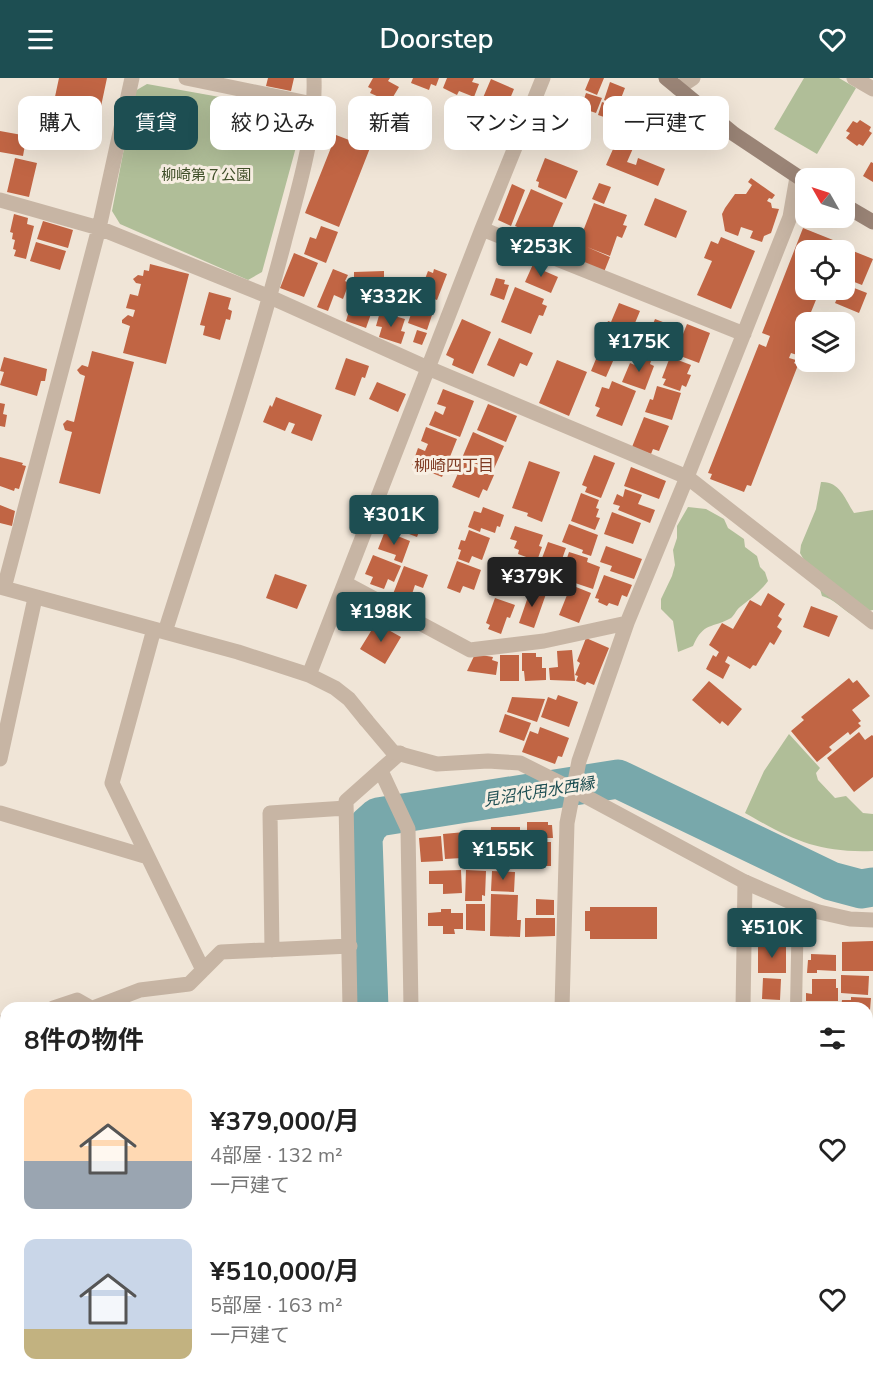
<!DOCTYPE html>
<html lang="ja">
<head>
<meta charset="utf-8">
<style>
	:root { --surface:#fff; --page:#f6f6f6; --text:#222; --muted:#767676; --accent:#1d4e52 }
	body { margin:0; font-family:"Nunito Sans","Noto Sans JP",sans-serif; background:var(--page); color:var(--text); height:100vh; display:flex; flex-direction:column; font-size:22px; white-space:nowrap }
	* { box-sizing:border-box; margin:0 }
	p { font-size:20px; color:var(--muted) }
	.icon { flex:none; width:33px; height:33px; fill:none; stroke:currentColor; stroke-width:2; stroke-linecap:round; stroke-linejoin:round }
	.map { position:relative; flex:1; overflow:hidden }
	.drawer { position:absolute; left:0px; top:924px; width:873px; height:384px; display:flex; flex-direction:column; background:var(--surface); border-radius:18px 18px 0 0; box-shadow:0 6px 24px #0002 }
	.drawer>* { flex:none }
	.banner { position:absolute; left:18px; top:18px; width:837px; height:54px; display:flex; gap:12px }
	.needle { width:39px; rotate:309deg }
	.buttons { position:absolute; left:795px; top:90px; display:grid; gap:12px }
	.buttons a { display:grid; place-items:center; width:60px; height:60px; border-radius:12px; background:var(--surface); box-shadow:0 6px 24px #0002; font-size:30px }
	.price { position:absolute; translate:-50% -51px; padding:0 14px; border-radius:6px; background:var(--accent); color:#fff; font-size:20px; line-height:39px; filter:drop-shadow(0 2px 3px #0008) }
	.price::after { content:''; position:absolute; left:50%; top:36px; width:18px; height:14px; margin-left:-9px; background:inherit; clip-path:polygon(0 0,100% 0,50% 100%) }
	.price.on { background:#222; color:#fff }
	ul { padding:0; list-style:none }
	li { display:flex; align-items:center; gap:18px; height:150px; padding:0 24px }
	li span { display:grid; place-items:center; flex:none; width:168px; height:120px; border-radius:12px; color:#555 }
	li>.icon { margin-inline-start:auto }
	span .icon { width:72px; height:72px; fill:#fffc; stroke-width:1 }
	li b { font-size:26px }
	h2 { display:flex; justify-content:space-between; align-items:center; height:72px; padding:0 24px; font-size:26px }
	.chip { padding:0 21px; border-radius:12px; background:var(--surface); box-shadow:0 6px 24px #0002; font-size:21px; line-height:54px }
	.chip.on { background:var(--accent); color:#fff }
	header { display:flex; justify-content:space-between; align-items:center; height:78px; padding:0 24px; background:var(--accent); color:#fff; font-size:27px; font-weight:600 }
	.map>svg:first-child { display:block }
	.green { fill:#b0be98 }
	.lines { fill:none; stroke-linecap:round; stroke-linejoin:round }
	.canal { stroke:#78a8ab; stroke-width:22 }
	.river { stroke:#78a8ab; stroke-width:39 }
	.building { fill:#c16544 }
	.service { stroke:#c7b5a4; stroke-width:12 }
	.minor { stroke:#c7b5a4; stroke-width:15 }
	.tertiary { stroke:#c7b5a4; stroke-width:15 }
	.secondary { stroke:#9a8476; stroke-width:15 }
	.labels { text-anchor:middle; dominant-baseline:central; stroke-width:6; stroke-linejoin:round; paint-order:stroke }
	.park-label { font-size:15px; fill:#41502a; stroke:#f8efe3 }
	.neighbourhood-label { font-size:16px; fill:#7e3a22; stroke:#f8efe3 }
	.water-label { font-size:16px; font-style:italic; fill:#1d4e52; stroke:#f8efe3 }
</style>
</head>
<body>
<header><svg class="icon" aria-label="menu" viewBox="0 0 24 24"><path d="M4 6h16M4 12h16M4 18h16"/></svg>Doorstep<svg class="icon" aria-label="heart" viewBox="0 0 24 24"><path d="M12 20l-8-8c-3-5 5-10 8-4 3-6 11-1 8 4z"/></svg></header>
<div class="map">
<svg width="873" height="1308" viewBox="0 0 873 1308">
	<rect width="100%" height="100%" fill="#f0e5d7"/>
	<!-- green -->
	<path class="green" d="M804,0H839L856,10L817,76L774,51Z
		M147,6L293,32L302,47L262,194L248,202L120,146L112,133L135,13Z
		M821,404C840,403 845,421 854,435L873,432V532L852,537C841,530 834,521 822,518L814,491L804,482L800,475L801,467L816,431Z
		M688,429L706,431L724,441L728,450L744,461L745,469L757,478L760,489L765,494L768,503C760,514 751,520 740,529C736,532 734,538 731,540C712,551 704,543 693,568L678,574L673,543L661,531V521L672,498L675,487L673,472L677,460V448Z
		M789,656L820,690L816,695L818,702L835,720L846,718L863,735L873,736V773C818,775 792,762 745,735L764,693Z"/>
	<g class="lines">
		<!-- canal -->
		<path class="canal" d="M500,1302L526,1308"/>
		<!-- river -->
		<path class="river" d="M369,930L363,760L368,748L378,739L618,701L831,803L861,811L873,809
			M361,1308L364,1302"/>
	</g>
	<!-- building -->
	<path class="building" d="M59,0H107L93,66L47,56Z
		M268,0H294L291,13L266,8Z
		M373,0H390L388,3L399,9L390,24L370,15L372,11L368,9Z
		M413,0H439L436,8L431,6L429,12L411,5Z
		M447,0H474L472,4L479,6L474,19L459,13L457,17L443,10Z
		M590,0H604L597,17L585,12Z
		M491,1L514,11L504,35L486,28L488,25L482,22Z
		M610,4L625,10L618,28L604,22Z
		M586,15L602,20L596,35L581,30Z
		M602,24L623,32L619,44L598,37Z
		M638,24L656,31L654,35L657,36L653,47L650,46L649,49L646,48L643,55L650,57L645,70L626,62L627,59L619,56L628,31L635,33Z
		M860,42L871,49L869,53L872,55L863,68L859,66L857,68L846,60L850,55L846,53L853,43L857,45Z
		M0,53L22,57V61H26L23,78L0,74Z
		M336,57L370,70L339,149L305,135Z
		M617,62L634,68L627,84L636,87L638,80L665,91L658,108L606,87Z
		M15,80L37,85L29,119L7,114Z
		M545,80L578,93L566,121L538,109L539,104L536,103Z
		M871,84L873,85V104L863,98Z
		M751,100L775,117L772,121L769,120L767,123L771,125L772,130L779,131L771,155L764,158L762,164L750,160L753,153L741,149L738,158L725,153L722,136L725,130L735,116H746L752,107L748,104Z
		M599,105L611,109L604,126L592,121Z
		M512,106L525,112L511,148L498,142Z
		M531,111L563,125L547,162L515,148Z
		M655,120L687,133L676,160L644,147Z
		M594,125L627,137L623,147L627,148L622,160L617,158L610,178L587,169L610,179L604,194L568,180L574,165L578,166Z
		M14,136L28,140L27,146L34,148L26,181L14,178L16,172L13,171L15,162L12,161L13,155L10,154Z
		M43,143L73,152L68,170L37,161Z
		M321,148L338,154L326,185L304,176L310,159L316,161Z
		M803,150L838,164L835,172H806V212H820L798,266L806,269V272L803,279L791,275L789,280L796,282L794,285L798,287L751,408L747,407L744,414L710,401L712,396L708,395L759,266L766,269L770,258L762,255Z
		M721,159L755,173L731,231L697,217L712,183L704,180L711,163L718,166Z
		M36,164L66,173L60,192L30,183Z
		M853,173L873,181L862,207L844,200V193Z
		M294,175L318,185L304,219L280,210Z
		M534,184L543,187L542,192L558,199L551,215L525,204Z
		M150,186L189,196L166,286L123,275L130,248L122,245V242L128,237L133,239L135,232L126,230L130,216L138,218L141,206L136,205L133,201L138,197L143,198L144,192L149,193Z
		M333,191L348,197L345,203L349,205L343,221L334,217L328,233L317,229Z
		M434,191L447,196L437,222L417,214L422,200L425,201L428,193L433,195Z
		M384,193V214H354V194Z
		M496,200L505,202L504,206L509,207L504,222L490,217Z
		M844,206L867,215L859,235L835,225L841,212H844Z
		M515,209L544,221L542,226L547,228L543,238L539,237L531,256L501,244Z
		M209,214L231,220L228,231L232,233L230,242L226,241L220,262L203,257L205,248L200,247Z
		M358,216L381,223L377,235L372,233L366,250L346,243L351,226L354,227Z
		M413,220L431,226L428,236L432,237L427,252L408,245L411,236L408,235Z
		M619,225L640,233L635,245L631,244L623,265L603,257L608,243L611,244Z
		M380,234L405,241L401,253L405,254L401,266L379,259L382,249L376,248Z
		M462,241L491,254L473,296L452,287L454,281L446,277Z
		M655,241L668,246L661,264L667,267L662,282L642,274Z
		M687,246L710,255L699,285L675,276L676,274L670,272L677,254L683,256Z
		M417,252L427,255L422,267L413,264Z
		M499,260L533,275L527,288L520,285L514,299L487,287Z
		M603,264L614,268L613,272L617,274L606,299L591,293Z
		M92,273L134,284L100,416L59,405L72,354L65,352L63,346L67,342L74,344L85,298L80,296L77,292L82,287L88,289Z
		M638,278L651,283L650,286L654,288L645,312L622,304L630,285L635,287Z
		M4,279L47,291L45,303H41L37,318L0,307L4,294L0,293Z
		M670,279L691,287L687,296L691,297L686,309L682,307L680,313L663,307L666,301L662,300Z
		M346,280L369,288L365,300L362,299L355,318L335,311Z
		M557,282L587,294L569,338L539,325Z
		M612,303L636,313L622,348L596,338L600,330L595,328L602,309L609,311Z
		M377,304L406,316L398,334L369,321Z
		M657,308L681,315L672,342L645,334L650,321L653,322Z
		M443,311L474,323L460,359L429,347L435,333L443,337L446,329L437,326Z
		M276,319L322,337L312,363L291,355L295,346L289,344L285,353L263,344L270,327L272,329Z
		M0,325L5,326L3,336L7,337L5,349L0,348Z
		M488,326L517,338L506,364L477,352Z
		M644,339L669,348L659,373L653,371L651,376L632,369Z
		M426,349L457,361L442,399L412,387L418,370L425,373L428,366L421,363Z
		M473,354L504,368L493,393L462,380Z
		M594,377L615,385L601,420L585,414L587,409L582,407Z
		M0,379L23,385L22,387L26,388L19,411L15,410L14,413L0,408Z
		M529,383L560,394L542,444L527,438L528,435L512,430Z
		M463,384L494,397L487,413L483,411L479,420L452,409Z
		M631,389L666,403L659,421L624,408Z
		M625,411L642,417L638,426L655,432L650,445L618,432L620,428L613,426L617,416L623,419Z
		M581,415L599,422L596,430L599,431L596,439L600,440L595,452L571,443Z
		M398,422L427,433L417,459L388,448Z
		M0,427L15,433L12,448L0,445Z
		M483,429L504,437L500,449L497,448L495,455L481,450L480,454L468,449L474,433L481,435Z
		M612,434L641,445L633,466L604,456Z
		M569,446L598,457L591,478L582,475L583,472L562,464Z
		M515,448L543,457L539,468L542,469L537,483L518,476L519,472L514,470L517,463L510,461Z
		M469,452L490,460L482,482L472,478L469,485L458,481L461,472L458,471L461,462L465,463Z
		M385,453L410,463L402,485L394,482L396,477L378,471Z
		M548,464L566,470L553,506L535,499Z
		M606,468L642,481L634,501L610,493L612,488L600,484Z
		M569,474L588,480L587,484L600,489L593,511L566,502L570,491L564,489Z
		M373,477L401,488L394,504L388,501L384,511L370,506L373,499L365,496Z
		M510,479L530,486L520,517L506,512L508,507L504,506L506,502L503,500Z
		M457,483L481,492L474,512L463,508L460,515L447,510Z
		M404,488L428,497L423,510L415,507L410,522L393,516Z
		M275,496L307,507L297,531L266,520Z
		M604,497L632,507L627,519L622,517L618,528L609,525L607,528L598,524L599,521L595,520Z
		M571,507L591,515L579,545L559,537Z
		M531,510L546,516L534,550L519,545Z
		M768,515L785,526L778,538L782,541L777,549L782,553L774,567L770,564L756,588L753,587L750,591L728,578L725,584L730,587L723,601L706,591L713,577L716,579L719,574L709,567L722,545L733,551L750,522L761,528Z
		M495,520L515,527L510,540L507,539L501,556L488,551L490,547L486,545Z
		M811,528L838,538L829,559L803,549Z
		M376,545L401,559L385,586L360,571Z
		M586,560L609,570L594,607L587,604L585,607L576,603L578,598L575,597L580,585L577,583Z
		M572,572L575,603L550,602L549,590L558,589L557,573Z
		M522,575H536V579H542V590H546V602L525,603L524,593H522Z
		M475,576L493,579L492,582L498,584L496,597L467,593Z
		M500,577H519V603H500Z
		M849,600L853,605L857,602L870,618L852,632L861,643L858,645L861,648L850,657L848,654L829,669L832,672L817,684L791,653L804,642L801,639Z
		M709,603L742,631L728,648L722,643L720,646L692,622Z
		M558,617L578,624L569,649L541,639L548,619L556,622Z
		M512,619L545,621L537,644L507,634Z
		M505,636L531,645L524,663L499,654Z
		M540,649L569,660L562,679L558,678L555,686L522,674L530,653L538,656Z
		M859,654L865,662L872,657L873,658V699L854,714L827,680Z
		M527,744H548V747H552L553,760H527Z
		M491,749H520V765L490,764Z
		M476,753L478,785L463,786L462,780L445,781L443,756Z
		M441,758L443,783L421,784L419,760Z
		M536,764H551V788H536Z
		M497,767L513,768V791L490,790L491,772H497Z
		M461,792L462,815L443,816V806H429V793Z
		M466,792L486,793L485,818L482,817V823H465Z
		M492,793L515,794L514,814L491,813Z
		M491,816L518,817L517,842H521L520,859L490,858Z
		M536,821L554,822V837H536Z
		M466,826H485V853L466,852Z
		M590,829H657V861H590V853H585V833H590Z
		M441,831H451V835H463V851H454L455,856H443V848H428V835L441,834Z
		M757,835H786V863L758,864Z
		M525,840H555V858L525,859Z
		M873,863V893H842V864Z
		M758,867L786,868V895H758Z
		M811,876L836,877V893L817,892V895H807L808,882H811Z
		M841,897L869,898L868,917L841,915Z
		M763,900L781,901L780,922L762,921Z
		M812,901H836V910H838V923H806V915L812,916Z
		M851,919L871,920L869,944H867V930H841L842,922H851Z
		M758,924L788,925V930H758Z
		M835,926V930H808V927Z
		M867,972H873V992H867Z
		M867,1010H873V1027H870V1041H867Z
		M867,1085H873V1104H867Z
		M414,1302H456L454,1308H412Z
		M700,1302H717V1308H700Z
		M755,1302H784V1308H755Z
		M794,1302H816V1308H793Z
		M821,1302H855V1308H821Z"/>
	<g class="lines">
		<!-- service -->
		<path class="service" d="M796,930L798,827
			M867,1005H873
			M867,1077H873
			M527,1308L528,1302"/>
		<!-- minor -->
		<path class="minor" d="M186,0L313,26
			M854,0L873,11
			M678,10L693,0
			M0,122L99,150L270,219L428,290L687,399L873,544
			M482,151L744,256
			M345,505L470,572L544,563L627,545
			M0,509L238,574L309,597L335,610L349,621L366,642
			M4,510L99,150L132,0
			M154,551L112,705L203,892
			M165,554C206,425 250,296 284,165C298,111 316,57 314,0
			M309,597L482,151L543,0
			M0,681L35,520
			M381,693L408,751L411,930
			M0,735L148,779
			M272,872L270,735L346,730
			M53,930L77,922L91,930
			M93,930L140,912L189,906L221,874L350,868
			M350,930L346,723L400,675
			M562,930L567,745L579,683L627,545L687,399L790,139L797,99
			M743,930L745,804
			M0,945L6,943
			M0,1180L6,1182
			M121,1308L123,1302
			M315,1308L317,1302
			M397,1308L399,1302
			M566,1308V1302
			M737,1308V1302"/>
		<!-- tertiary -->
		<path class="tertiary" d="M366,642L393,674L437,686L488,683L520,685L572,711L745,804L798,827L819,834L850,841L873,842
			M594,1302L617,1308"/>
		<!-- secondary -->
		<path class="secondary" d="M666,0L734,56L806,104
			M844,127L873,144"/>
	</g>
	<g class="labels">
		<!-- park labels -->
		<g class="park-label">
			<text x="206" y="97">柳崎第７公園</text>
		</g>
		<!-- neighbourhood labels -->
		<g class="neighbourhood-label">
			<text x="454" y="388">柳崎四丁目</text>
		</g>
		<!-- water labels -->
		<g class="water-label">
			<text transform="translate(539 714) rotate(-9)">見沼代用水西縁</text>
		</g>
	</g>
</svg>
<div class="buttons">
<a><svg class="needle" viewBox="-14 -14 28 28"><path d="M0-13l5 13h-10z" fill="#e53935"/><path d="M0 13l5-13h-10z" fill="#767676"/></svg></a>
<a><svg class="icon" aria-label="locate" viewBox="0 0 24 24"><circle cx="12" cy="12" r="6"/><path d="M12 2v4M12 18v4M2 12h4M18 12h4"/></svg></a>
<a><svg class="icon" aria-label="layers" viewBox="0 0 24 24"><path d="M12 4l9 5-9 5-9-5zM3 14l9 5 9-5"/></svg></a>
</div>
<b class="price" style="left:541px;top:200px">¥253K</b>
<b class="price" style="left:391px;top:250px">¥332K</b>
<b class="price" style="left:639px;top:295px">¥175K</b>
<b class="price" style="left:394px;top:468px">¥301K</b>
<b class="price on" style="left:532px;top:530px">¥379K</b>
<b class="price" style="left:381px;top:565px">¥198K</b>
<b class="price" style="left:503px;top:803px">¥155K</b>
<b class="price" style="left:772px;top:881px">¥510K</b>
<div class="banner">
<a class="chip">購入</a>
<a class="chip on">賃貸</a>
<a class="chip">絞り込み</a>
<a class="chip">新着</a>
<a class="chip">マンション</a>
<a class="chip">一戸建て</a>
</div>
<section class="drawer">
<h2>8件の物件<svg class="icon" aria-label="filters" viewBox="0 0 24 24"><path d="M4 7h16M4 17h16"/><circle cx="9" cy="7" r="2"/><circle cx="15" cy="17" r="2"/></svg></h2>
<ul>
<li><span style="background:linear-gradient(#ffd9b3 60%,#9aa5b1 0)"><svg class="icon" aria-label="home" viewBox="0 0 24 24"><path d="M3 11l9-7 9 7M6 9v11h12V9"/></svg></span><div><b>¥379,000/月</b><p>4部屋 · 132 m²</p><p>一戸建て</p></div><svg class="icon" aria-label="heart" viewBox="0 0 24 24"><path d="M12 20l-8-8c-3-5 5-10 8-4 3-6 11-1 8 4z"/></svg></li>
<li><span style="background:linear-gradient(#c9d6e8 75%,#c2b280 0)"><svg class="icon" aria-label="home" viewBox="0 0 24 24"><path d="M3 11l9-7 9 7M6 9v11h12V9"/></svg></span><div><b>¥510,000/月</b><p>5部屋 · 163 m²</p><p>一戸建て</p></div><svg class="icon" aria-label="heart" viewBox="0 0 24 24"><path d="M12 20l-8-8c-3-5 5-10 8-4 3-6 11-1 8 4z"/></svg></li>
</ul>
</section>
</div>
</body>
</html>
